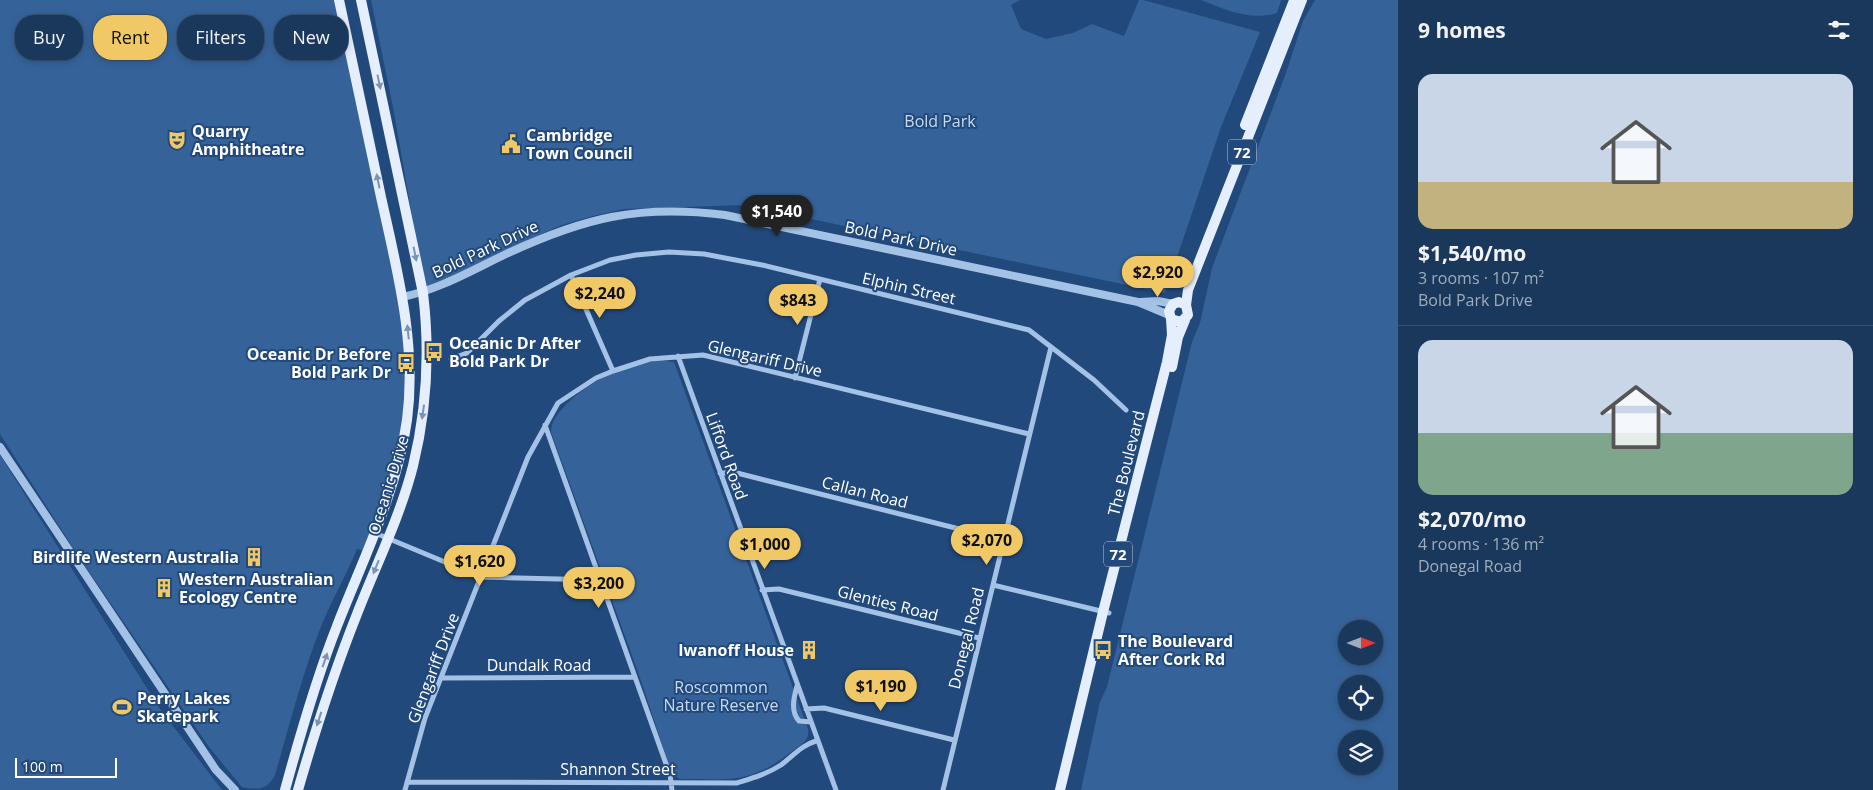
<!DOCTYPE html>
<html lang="en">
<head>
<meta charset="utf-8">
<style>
	:root { --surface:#1a375c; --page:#233f62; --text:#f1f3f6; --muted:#9facbb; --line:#385172; --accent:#f1c866 }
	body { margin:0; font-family:"Open Sans",sans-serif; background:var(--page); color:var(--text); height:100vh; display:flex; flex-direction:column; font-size:19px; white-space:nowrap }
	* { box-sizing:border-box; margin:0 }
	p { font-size:16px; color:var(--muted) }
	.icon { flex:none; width:28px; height:28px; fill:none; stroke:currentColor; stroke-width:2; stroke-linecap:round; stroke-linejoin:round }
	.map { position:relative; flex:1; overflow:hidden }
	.side { display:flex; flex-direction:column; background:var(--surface); width:475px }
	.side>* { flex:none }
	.banner { position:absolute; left:15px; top:15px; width:475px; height:45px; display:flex; gap:10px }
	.needle { width:32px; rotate:90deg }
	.controls { position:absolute; left:1338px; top:620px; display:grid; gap:10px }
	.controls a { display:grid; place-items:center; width:45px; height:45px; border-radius:50%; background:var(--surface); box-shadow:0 2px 8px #0003,0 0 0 1px var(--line); font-size:25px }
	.scale { position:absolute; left:15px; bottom:12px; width:102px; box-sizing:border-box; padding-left:5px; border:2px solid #fff; border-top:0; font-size:14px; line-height:18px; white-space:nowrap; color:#fff; -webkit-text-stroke:4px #22497b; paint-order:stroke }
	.price { position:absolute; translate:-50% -42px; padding:0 11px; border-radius:18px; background:var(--accent); color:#111; font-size:16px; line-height:32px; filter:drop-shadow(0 1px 2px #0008) }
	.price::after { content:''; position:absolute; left:50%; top:30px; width:15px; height:11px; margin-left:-8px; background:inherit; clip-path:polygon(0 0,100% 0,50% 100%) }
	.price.on { background:#222; color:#fff }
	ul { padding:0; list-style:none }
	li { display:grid; align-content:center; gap:10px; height:265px; padding:0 20px }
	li+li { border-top:1px solid var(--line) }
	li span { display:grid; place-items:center; height:155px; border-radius:15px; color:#555 }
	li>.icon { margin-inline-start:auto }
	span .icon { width:90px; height:90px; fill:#fffc; stroke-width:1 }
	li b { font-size:21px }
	h2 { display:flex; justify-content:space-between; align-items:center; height:60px; padding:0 20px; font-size:21px }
	.pill { padding:0 18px; border-radius:20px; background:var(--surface); box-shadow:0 2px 8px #0003,0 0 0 1px var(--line); font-size:18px; line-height:45px }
	.pill.on { background:var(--accent); color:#111 }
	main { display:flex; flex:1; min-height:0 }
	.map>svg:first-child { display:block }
	.green { fill:#356399; fill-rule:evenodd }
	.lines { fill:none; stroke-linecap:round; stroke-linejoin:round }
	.minor { stroke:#a4c2e5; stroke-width:5 }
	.tertiary { stroke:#a4c2e5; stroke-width:8 }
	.primary { stroke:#e5eefd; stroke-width:10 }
	.oneway { fill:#7a93b6 }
	.labels { text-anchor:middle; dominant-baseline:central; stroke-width:4; stroke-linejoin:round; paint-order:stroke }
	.shield { fill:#22497b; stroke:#bdc8d7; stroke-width:1 }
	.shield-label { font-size:15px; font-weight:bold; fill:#fff }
	.park-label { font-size:16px; fill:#c7dcf4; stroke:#22497b }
	.poi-label { font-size:16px; font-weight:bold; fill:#fff; stroke:#22497b; text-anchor:start }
	.street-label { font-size:16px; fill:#fff; stroke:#22497b }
</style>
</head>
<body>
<main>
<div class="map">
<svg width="1398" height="790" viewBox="0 0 1398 790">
	<rect width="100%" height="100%" fill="#22497b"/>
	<!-- green -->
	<path class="green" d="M0,0H335L399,298L406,361L403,420L386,490L364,551L357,549C346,576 331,601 320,629C302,675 289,727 275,775C267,790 259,790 242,787L209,747L77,554L0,434Z
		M371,0H1020L1011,5L1021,29L1046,39L1073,33L1092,24L1124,36L1139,0H1143L1260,32L1221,127L1165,293L744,205L624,209L593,216L562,225L532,238L425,290L393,107Z
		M1201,0H1281L1277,13C1250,21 1226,10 1201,0Z
		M1315,0H1398V790H1081L1100,702L1107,687L1192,342L1200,323L1212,268L1286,73L1303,21ZM1346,629H1374V656H1346ZM1346,684H1374V711H1346ZM1346,739H1374V766H1346Z
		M660,360L674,362L808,729C810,740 802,744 794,750C748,785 735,779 680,779L672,774L638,672L551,432C550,411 592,381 611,374C626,367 643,363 660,360Z
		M0,455L160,709L222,790H0Z"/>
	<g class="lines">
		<!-- minor -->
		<path class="minor" d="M571,275L613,371
			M678,356L836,790
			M451,359L467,353L499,321L525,300L571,275L610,260L636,255L669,252L704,254L762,265L1029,330L1094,380L1126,410
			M795,378L820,279
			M545,425L670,775L672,790
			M720,473H737L1003,540
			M375,533L481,577L599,580
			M993,585L1109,613
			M762,590L779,589L979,638
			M442,678L635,677
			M797,686C794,697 790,711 799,721L811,722
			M806,709L824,708L954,740
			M407,782L737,783C753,778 767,774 781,765C793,756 802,745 816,741
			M405,790L425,718L528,457L558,403L596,378L613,371L650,359L703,355L1029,434
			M943,790L1051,347"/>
		<!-- tertiary -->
		<path class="tertiary" d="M402,297C438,290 471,271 504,255C583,218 638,204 725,215L1138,302L1169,315
			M1140,302L1158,301L1173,304
			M0,447L216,770L235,790"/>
		<!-- primary -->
		<path class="primary" d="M1245,125L1293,3
			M1186,305L1179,302L1173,304L1169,311L1171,319L1181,322L1188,315L1186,305L1188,290L1302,0
			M1172,367L1178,337L1185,320
			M285,790C300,735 316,679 337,626C363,559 397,492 407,420C417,344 397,270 381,197C367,131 353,65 339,0
			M298,790C315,731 334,672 357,614C376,565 400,517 413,466C427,409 430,351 423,293L361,0
			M1060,790L1103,612L1167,362L1172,335L1171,319"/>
	</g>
	<!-- one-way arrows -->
	<defs><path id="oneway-solid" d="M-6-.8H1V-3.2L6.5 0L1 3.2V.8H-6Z" transform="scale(1.25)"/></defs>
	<g class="oneway">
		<use href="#oneway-solid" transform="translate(379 82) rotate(78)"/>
		<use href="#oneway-solid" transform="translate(378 181) rotate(-102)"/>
		<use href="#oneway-solid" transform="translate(415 254) rotate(79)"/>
		<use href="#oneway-solid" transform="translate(408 332) rotate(-96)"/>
		<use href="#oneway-solid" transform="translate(423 412) rotate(98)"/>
		<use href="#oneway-solid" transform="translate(376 567) rotate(112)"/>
		<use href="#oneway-solid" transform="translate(325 660) rotate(-71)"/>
		<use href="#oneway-solid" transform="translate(319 719) rotate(108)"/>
	</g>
	<!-- icons -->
	<defs>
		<g id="theatre-bare" transform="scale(1.5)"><path d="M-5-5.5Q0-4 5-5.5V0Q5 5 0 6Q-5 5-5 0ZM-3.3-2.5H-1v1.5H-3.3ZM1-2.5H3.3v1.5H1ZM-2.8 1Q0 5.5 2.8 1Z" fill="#f1c866" stroke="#22497b" stroke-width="2.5" paint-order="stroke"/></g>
		<g id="civic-bare" transform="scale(1.5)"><path d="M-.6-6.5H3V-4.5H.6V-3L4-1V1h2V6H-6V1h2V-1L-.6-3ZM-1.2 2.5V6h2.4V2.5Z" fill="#f1c866" stroke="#22497b" stroke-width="2.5" paint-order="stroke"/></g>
		<g id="bus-bare" transform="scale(1.5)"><path d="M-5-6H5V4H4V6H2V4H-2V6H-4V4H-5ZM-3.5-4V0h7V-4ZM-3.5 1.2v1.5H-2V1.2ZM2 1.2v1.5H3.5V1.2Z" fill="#f1c866" stroke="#22497b" stroke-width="2.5" paint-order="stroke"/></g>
		<g id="building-bare" transform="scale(1.5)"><path d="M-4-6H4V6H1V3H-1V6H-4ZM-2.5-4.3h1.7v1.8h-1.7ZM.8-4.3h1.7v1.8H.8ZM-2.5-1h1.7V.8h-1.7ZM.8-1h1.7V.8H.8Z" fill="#f1c866" stroke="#22497b" stroke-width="2.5" paint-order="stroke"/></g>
		<g id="stadium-bare" transform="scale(1.5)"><path d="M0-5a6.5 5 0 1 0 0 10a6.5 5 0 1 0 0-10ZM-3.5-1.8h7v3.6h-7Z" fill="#f1c866" stroke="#22497b" stroke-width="2.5" paint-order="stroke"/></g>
	</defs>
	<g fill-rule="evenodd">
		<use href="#theatre-bare" x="177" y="140"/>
		<use href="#civic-bare" x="511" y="144"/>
		<use href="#bus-bare" x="434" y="352"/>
		<use href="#bus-bare" x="406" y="363"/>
		<use href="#building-bare" x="254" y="557"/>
		<use href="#building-bare" x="164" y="588"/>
		<use href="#building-bare" x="809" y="650"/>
		<use href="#bus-bare" x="1103" y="650"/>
		<use href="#stadium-bare" x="122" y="707"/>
	</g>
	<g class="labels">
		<!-- shield labels -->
		<g class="shield">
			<rect x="1228" y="139.5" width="28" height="25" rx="4"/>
			<rect x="1104" y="541.5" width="28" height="25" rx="4"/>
		</g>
		<g class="shield-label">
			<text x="1242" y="152">72</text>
			<text x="1118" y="554">72</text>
		</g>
		<!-- park labels -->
		<g class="park-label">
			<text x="940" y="121">Bold Park</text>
			<text x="721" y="687">Roscommon<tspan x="721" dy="18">Nature Reserve</tspan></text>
		</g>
		<!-- poi labels -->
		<g class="poi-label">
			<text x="192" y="131">Quarry<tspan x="192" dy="18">Amphitheatre</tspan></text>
			<text x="526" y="135">Cambridge<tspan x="526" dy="18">Town Council</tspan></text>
			<text x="449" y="343">Oceanic Dr After<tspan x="449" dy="18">Bold Park Dr</tspan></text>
			<text x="391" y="354" text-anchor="end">Oceanic Dr Before<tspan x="391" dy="18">Bold Park Dr</tspan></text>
			<text x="239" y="557" text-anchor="end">Birdlife Western Australia</text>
			<text x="179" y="579">Western Australian<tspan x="179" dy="18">Ecology Centre</tspan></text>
			<text x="1118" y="641">The Boulevard<tspan x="1118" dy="18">After Cork Rd</tspan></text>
			<text x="794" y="650" text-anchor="end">Iwanoff House</text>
			<text x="137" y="698">Perry Lakes<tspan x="137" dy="18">Skatepark</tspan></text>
		</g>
		<!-- street labels -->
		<g class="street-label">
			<text transform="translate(901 238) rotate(12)">Bold Park Drive</text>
			<text transform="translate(485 249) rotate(-25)">Bold Park Drive</text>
			<text transform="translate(909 288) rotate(13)">Elphin Street</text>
			<text transform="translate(765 358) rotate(13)">Glengariff Drive</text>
			<text transform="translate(727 456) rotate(70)">Lifford Road</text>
			<text transform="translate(1126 463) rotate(-76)">The Boulevard</text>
			<text transform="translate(388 485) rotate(-73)">Oceanic Drive</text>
			<text transform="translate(865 492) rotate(14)">Callan Road</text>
			<text transform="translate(888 603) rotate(14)">Glenties Road</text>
			<text transform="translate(966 638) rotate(-76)">Donegal Road</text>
			<text x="539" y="665">Dundalk Road</text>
			<text transform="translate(433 668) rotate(-69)">Glengariff Drive</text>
			<text x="618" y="769">Shannon Street</text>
		</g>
	</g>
</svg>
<div class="controls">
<a><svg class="needle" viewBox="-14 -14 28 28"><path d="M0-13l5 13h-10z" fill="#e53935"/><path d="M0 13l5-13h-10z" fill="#9facbb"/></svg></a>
<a><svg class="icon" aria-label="locate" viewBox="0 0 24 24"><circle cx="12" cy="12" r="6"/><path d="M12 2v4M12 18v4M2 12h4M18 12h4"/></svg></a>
<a><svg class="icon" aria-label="layers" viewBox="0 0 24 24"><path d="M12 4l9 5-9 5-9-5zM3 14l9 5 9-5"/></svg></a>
</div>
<div class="scale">100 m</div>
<b class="price on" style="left:777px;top:237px">$1,540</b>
<b class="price" style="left:1158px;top:298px">$2,920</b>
<b class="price" style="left:600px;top:319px">$2,240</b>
<b class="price" style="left:798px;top:326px">$843</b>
<b class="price" style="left:987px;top:566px">$2,070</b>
<b class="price" style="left:765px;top:570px">$1,000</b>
<b class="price" style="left:480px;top:587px">$1,620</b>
<b class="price" style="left:599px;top:609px">$3,200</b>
<b class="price" style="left:881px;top:712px">$1,190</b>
<div class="banner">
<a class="pill">Buy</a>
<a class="pill on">Rent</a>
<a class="pill">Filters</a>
<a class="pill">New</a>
</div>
</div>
<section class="side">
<h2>9 homes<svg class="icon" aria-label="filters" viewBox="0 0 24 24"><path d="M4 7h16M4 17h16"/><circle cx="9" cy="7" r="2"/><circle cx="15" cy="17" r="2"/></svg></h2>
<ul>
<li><span style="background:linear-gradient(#c9d6e8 70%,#c2b280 0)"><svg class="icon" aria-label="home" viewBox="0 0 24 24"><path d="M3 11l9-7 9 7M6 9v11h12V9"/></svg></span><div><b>$1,540/mo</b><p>3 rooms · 107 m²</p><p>Bold Park Drive</p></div></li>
<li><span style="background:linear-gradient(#c9d6e8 60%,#7fa58c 0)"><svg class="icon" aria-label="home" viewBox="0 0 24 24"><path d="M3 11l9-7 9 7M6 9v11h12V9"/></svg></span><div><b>$2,070/mo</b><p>4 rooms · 136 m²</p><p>Donegal Road</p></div></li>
</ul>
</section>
</main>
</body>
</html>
